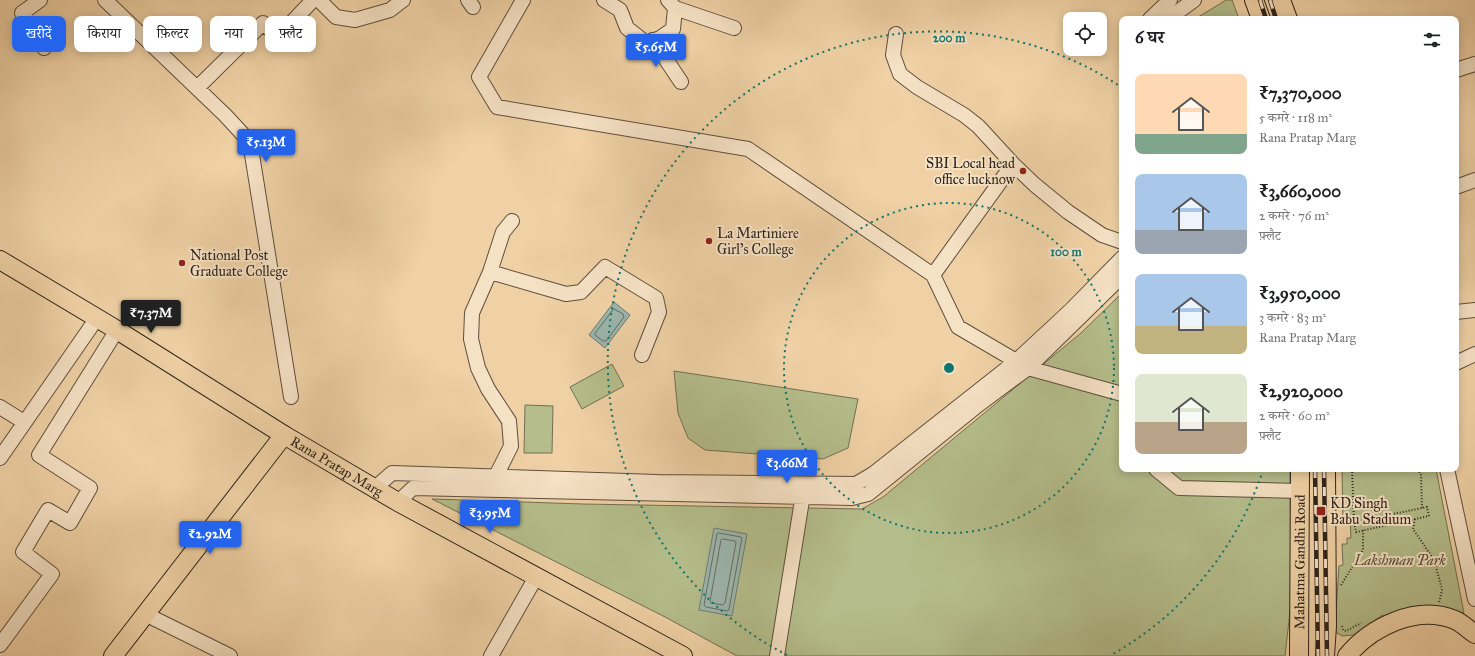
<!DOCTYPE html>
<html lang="hi">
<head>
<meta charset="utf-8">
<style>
	:root { --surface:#fff; --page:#f6f6f6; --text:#202124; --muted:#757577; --accent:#2563eb }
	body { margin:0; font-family:"IM FELL Great Primer","Noto Serif Devanagari",serif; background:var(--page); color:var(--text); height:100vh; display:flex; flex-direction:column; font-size:15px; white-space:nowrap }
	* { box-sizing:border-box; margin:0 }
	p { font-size:13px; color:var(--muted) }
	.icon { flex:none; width:22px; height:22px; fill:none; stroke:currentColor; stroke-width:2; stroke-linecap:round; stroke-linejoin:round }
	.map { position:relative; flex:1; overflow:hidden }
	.panel { position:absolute; left:1119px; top:16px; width:340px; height:456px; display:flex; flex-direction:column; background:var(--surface); border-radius:8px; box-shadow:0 2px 10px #0003 }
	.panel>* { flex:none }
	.banner { position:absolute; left:12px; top:16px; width:380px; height:36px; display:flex; gap:8px }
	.tools { position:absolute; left:1063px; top:12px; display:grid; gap:8px }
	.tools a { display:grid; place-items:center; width:44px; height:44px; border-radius:8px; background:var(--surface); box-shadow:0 2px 10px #0003; font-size:20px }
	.price { position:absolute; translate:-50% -34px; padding:0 9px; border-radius:4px; background:var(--accent); color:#fff; font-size:13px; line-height:26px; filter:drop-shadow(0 1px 2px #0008) }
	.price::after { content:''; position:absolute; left:50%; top:24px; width:12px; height:9px; margin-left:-6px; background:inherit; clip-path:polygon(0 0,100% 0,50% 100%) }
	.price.current { background:#222; color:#fff }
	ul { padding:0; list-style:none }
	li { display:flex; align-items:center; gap:12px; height:100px; padding:0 16px }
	li span { display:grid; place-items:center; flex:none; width:112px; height:80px; border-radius:8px; color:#555 }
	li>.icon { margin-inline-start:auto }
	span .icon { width:48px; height:48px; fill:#fffc; stroke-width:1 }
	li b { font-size:17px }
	h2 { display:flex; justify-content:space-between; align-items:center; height:48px; padding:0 16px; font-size:17px }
	.tag { padding:0 14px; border-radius:8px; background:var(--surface); box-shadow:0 2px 10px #0003; font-size:14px; line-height:36px }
	.tag.current { background:var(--accent); color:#fff }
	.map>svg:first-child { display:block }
	.green { fill:#b4bd8b; stroke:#727053 }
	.water { fill:#9bb6ad; stroke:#707c73 }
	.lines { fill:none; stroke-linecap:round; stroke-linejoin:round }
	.shore { stroke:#656d64; stroke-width:1 }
	.minor-casing { stroke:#5f4f3e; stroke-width:16 }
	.major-casing { stroke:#2f241b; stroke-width:20 }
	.path { stroke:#2f241b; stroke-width:2; stroke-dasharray:1 2; stroke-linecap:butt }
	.minor { stroke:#f5e1c4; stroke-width:14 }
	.major { stroke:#efd1a5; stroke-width:18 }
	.rail-casing { stroke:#2f241b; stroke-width:4.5 }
	.rail { stroke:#f5e1c4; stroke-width:3; stroke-dasharray:9; stroke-linecap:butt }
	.ring { fill:none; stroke:#0f766e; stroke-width:2; stroke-dasharray:2 4 }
	.poi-dot { fill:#8f2418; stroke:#f5e1c4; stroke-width:1.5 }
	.labels { text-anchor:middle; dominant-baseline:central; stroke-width:4; stroke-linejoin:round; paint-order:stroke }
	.poi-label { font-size:14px; fill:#2f241b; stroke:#f5e1c4; text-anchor:start }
	.street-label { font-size:14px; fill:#2f241b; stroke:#f5e1c4 }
	.park-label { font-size:14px; font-style:italic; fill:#504a37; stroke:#f5e1c4 }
	.centre { fill:#0f766e; stroke:#f5e1c4; stroke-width:2 }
	.ring-label { font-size:12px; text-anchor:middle; font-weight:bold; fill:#0f766e; stroke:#f5e1c4; stroke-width:4; stroke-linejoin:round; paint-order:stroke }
</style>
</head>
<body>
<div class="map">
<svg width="1475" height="656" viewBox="0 0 1475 656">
	<rect width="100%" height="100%" fill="#efd1a5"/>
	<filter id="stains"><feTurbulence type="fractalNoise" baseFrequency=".005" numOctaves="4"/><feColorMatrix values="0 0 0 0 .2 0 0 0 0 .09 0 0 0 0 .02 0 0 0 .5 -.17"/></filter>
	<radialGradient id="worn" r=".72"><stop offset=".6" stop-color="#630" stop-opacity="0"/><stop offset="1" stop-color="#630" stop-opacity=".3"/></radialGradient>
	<!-- green -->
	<path class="green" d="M1226,0H1232L1239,19H1195Z
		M1122,293V469H1290L1291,603L1285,656H737L665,617L432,499L583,504L862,509L883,497L1081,333Z
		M612,364L624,386L582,409L570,387Z
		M674,371L858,399L848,448L823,459L705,450L688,438L678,413Z
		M525,405L553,406L552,453H524Z
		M1342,469H1436L1464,613L1438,607L1381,616L1354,635L1342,636L1337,633L1335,628L1339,566L1343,565L1342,544H1347V538H1351L1350,518H1343Z"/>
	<!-- water -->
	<path class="water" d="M614,302L630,315L605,348L589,335Z
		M714,528L747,534L732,616L699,610Z"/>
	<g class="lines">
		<!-- shore -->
		<path class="shore" d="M614,309L623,314L624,317L606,341H603L596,336L595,334Z
			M719,533L741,537L742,538L729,609L728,611L706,607L704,605L717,534Z
			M723,539L735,541L736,543L725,603L723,605L711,603L710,601L721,540Z"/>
		<!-- minor casing -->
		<g class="minor-casing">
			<path id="minor" d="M40,0L22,13L44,48
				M105,0L225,115L250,142L291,397
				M319,0L336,17L355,20L390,10L403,0
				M468,0L473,7
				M523,0L479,77L497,107L748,149L933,275L958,327L1028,368L1122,394
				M604,0L620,10L627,28L646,43L660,38L673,29L675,8L668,0
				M675,8L734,28
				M1150,19L1170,0
				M1168,19L1194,0
				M896,34L893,55L900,74L917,87L964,115L978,126L1013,164L1035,185L1068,212L1102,235L1122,242
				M653,40L681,82
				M1456,70L1475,64
				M197,88L263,23L278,37L313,0
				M1456,187L1475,180
				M490,272L566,294L581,292L605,267L656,298L659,312L642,355
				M933,275L1013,164
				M1456,312L1475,310
				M1456,363L1475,354
				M0,407L24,422
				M0,458L97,318
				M1156,469L1179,488L1300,491
				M1447,469L1475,599
				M496,476L511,446L509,421L488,389L478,368L471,339L472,313L490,272L503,232L512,221
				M375,488L392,473L657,482L856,484L873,474L1015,362L1071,310L1122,258
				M398,502L413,488L852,498L868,494L978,405L1028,368L1122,276
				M145,614L230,656
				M0,645L52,574L23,552L48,510L70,523L90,488L39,455L117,330
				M491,656L536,577
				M777,656L804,488"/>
		</g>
		<!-- major casing -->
		<g class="major-casing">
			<g id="major">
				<path d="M1254,0L1261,19"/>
				<path d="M1281,0L1288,19"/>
				<path id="s1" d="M0,260L117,330L284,435L398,502L683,656"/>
				<path d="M113,656L284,435"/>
				<path id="s2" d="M1299,656L1300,469"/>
				<path d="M1325,656L1327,626L1326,469"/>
				<path d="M1347,656C1371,627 1417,604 1455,620C1462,623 1469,630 1475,634"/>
			</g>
		</g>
		<!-- path -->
		<path class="path" d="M1352,469L1354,522L1356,532L1429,516L1427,507L1354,522
			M1418,469L1421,475L1422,508
			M1415,519L1413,529L1434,560L1442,589L1441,595L1439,602
			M1341,585L1363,550V530
			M1342,626L1343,630L1346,631L1361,623"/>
		<!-- minor -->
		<use href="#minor" class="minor"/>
		<!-- major -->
		<use href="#major" class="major"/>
		<!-- rail casing -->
		<g class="rail-casing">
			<path id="rail" d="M1260,0L1266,19
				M1270,0L1276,19
				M1315,469L1318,656
				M1324,469L1327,656"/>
		</g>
		<!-- rail -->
		<use href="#rail" class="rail"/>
	</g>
	<!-- distance rings -->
	<g class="ring">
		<circle cx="949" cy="368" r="165"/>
		<path d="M1263 470A330 330 0 0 1 1111 655M787 655A330 330 0 1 1 1121 87"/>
	</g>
	<!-- markers -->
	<g class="poi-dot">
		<circle cx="1023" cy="171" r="4"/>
		<circle cx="709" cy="241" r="4"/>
		<circle cx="182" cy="263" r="4"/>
		<rect x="1316" y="506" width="10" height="10" rx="2"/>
	</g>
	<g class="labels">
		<!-- poi labels -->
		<g class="poi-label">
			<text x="1015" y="163" text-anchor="end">SBI Local head<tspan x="1015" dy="16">office lucknow</tspan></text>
			<text x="717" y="233">La Martiniere<tspan x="717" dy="16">Girl's College</tspan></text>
			<text x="190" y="255">National Post<tspan x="190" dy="16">Graduate College</tspan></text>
			<text x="1330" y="503">KD Singh<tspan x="1330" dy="16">Babu Stadium</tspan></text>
		</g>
		<!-- street labels -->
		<g class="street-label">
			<text stroke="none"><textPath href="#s1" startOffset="395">Rana Pratap Marg</textPath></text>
			<text stroke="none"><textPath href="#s2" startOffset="94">Mahatma Gandhi Road</textPath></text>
		</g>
		<!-- park labels -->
		<g class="park-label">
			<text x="1400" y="560">Lakshman Park</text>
		</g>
	</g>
	<circle cx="949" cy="368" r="6" class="centre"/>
	<g class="ring-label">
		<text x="949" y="42">200 m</text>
		<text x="1066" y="256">100 m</text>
	</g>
	<rect width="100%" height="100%" filter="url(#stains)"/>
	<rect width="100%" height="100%" fill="url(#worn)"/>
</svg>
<div class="tools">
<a><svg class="icon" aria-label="locate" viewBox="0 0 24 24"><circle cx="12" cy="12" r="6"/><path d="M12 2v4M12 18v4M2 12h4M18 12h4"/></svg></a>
</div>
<b class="price" style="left:656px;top:68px">₹5.65M</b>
<b class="price" style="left:266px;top:163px">₹5.13M</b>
<b class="price current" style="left:151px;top:334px">₹7.37M</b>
<b class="price" style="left:787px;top:484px">₹3.66M</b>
<b class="price" style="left:490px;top:534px">₹3.95M</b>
<b class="price" style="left:210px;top:555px">₹2.92M</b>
<div class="banner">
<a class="tag current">खरीदें</a>
<a class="tag">किराया</a>
<a class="tag">फ़िल्टर</a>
<a class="tag">नया</a>
<a class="tag">फ़्लैट</a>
</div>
<section class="panel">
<h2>6 घर<svg class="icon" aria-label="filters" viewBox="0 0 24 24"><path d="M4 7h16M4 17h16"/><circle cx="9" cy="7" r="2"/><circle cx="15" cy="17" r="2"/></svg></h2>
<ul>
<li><span style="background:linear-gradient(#ffd9b3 75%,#7fa58c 0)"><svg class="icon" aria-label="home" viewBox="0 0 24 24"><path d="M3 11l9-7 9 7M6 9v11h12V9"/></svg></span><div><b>₹7,370,000</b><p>5 कमरे · 118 m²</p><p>Rana Pratap Marg</p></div></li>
<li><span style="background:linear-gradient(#a9c7e8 70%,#9aa5b1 0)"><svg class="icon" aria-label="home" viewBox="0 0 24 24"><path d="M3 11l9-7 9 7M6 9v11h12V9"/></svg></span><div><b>₹3,660,000</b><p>2 कमरे · 76 m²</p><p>फ़्लैट</p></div></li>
<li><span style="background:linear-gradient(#a9c7e8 65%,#c2b280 0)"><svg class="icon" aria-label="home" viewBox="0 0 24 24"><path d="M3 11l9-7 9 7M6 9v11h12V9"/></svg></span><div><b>₹3,950,000</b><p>3 कमरे · 83 m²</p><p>Rana Pratap Marg</p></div></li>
<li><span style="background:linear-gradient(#dfe7d0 60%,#b9a48a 0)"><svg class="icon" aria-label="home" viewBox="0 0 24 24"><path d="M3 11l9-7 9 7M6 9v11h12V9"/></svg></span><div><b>₹2,920,000</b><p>2 कमरे · 60 m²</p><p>फ़्लैट</p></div></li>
</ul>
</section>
</div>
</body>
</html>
